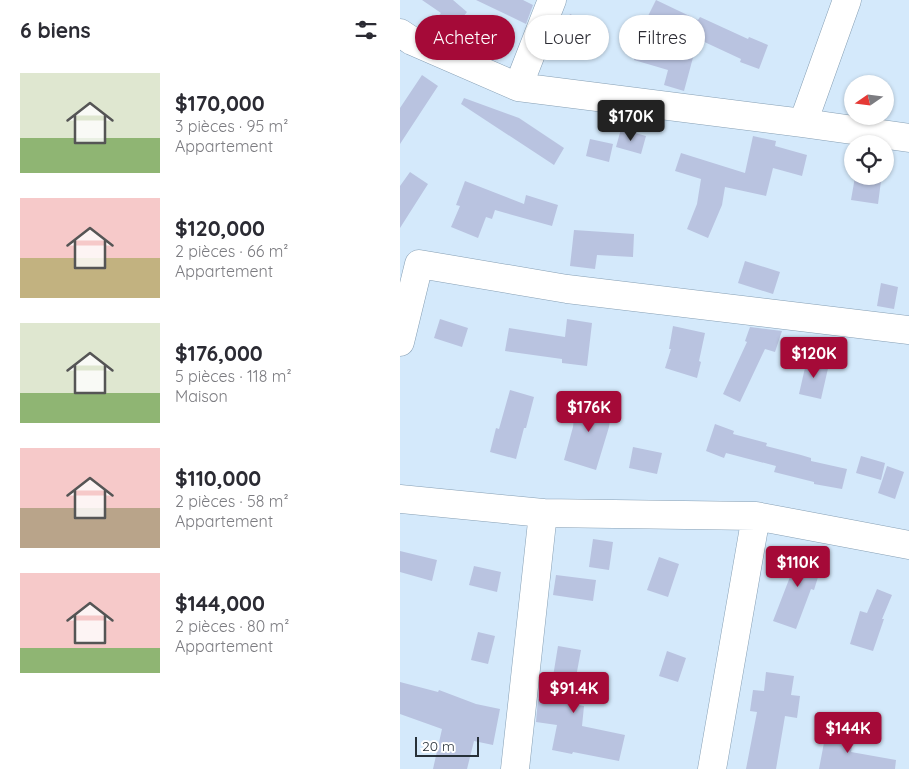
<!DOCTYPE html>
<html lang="fr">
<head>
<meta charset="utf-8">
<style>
	:root { --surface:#fff; --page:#f2f2f3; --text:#2b2b33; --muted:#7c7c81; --accent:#a50a38 }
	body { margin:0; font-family:Quicksand,sans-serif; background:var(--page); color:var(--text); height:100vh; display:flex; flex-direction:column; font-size:19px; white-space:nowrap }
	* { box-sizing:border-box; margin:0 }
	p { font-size:16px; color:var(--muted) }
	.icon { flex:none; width:28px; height:28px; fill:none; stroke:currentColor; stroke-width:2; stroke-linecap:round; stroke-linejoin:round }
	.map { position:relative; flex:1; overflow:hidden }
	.drawer { display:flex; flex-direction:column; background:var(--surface); width:400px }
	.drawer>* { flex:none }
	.banner { position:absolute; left:15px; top:15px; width:419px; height:45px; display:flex; gap:10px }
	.needle { width:32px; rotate:256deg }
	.fabs { position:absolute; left:444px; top:75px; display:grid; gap:10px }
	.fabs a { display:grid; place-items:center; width:50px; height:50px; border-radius:50%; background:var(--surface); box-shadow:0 1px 4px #0004; font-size:25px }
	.scale { position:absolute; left:15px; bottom:12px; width:64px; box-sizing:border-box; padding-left:5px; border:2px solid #273139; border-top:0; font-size:14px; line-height:18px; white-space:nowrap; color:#273139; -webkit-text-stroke:4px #fff; paint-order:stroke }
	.price { position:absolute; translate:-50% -42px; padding:0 11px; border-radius:5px; background:var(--accent); color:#fff; font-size:16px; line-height:32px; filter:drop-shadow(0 1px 2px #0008) }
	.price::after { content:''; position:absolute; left:50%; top:30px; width:15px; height:11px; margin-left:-8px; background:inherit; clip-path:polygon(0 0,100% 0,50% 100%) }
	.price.on { background:#222; color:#fff }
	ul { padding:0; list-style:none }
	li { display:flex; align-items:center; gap:15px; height:125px; padding:0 20px }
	li span { display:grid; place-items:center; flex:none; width:140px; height:100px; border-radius:0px; color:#555 }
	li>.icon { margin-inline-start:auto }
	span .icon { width:60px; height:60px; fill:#fffc; stroke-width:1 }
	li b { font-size:21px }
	h2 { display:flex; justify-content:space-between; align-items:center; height:60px; padding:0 20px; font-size:21px }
	.tag { padding:0 18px; border-radius:22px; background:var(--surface); box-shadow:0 1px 4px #0004; font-size:18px; line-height:45px }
	.tag.on { background:var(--accent); color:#fff }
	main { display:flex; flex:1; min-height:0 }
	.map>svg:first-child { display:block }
	.building { fill:#b9c3e0 }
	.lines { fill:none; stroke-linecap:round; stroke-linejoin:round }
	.minor-casing { stroke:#869fb4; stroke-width:29 }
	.minor { stroke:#fff; stroke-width:28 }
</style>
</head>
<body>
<main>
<section class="drawer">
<h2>6 biens<svg class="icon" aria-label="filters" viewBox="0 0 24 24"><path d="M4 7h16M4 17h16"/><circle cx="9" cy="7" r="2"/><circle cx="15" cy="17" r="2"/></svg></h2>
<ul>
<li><span style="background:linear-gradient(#dfe7d0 65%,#8fb573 0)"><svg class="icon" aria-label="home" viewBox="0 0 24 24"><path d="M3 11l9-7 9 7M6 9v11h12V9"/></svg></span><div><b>$170,000</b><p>3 pièces · 95 m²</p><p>Appartement</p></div></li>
<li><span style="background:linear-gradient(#f6c9c9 60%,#c2b280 0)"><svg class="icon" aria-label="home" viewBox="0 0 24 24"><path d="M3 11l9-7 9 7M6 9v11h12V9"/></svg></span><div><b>$120,000</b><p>2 pièces · 66 m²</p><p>Appartement</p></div></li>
<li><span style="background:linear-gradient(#dfe7d0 70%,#8fb573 0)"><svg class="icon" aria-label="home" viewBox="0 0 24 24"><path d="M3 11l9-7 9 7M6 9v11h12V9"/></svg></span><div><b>$176,000</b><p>5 pièces · 118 m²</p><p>Maison</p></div></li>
<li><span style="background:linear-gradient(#f6c9c9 60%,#b9a48a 0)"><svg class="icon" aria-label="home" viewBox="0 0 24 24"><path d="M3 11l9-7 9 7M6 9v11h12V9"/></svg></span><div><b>$110,000</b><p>2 pièces · 58 m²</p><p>Appartement</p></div></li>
<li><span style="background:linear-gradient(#f6c9c9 75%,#8fb573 0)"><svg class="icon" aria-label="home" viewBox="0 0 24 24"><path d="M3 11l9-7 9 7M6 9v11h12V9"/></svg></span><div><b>$144,000</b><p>2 pièces · 80 m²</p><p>Appartement</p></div></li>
</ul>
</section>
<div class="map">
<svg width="509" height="769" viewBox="0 0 509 769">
	<rect width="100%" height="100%" fill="#d4e9fb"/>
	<!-- building -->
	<path class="building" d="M22,0H53L67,12L48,35L33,22L41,13Z
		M76,0H123L133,5L126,24Z
		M256,0L298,20L300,17L348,39L349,37L368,45L359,69L340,62L341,59L298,39L284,91L264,85L268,70L234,60L242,28Z
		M170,14L209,32L200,52L161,34Z
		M22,75L38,86L0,144V108Z
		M64,98L119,118L164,148L154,165L61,104Z
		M221,129L246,136L241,154L216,147Z
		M353,136L376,141L375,146L407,155L402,176L373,168L366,196L325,187L322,205L308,238L287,229L297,204L301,179L275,171L281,153L345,173Z
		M190,139L213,144L209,162L186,156Z
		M10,172L28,184L0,228V186Z
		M455,177L481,181L478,204L451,200Z
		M65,181L124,204L126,195L158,205L152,226L95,210L92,219L86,217L78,238L51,227L60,206L56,205Z
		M174,230L234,234L233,257L197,255L195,269L170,266Z
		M345,261L380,272L373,294L338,283Z
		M481,283L498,287L494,309L477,306Z
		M40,319L68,328L62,347L34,338Z
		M167,319L192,323L187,366L162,363V359L105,351L109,328L165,337Z
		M273,326L305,333L299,361L301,362L297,378L265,368L271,349H269Z
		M350,327L382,331L375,352L365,349L340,402L323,394L347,342L345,341Z
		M407,359L429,364L421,399L399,394Z
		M110,390L134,397L126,428H124L116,459L90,452L96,428L99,429Z
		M176,399L212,404L209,427L196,470L164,460L173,427Z
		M315,424L334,431L333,434L367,443L366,446L401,455L411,458V461L447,469L442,489L414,484V482L374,472L376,466L326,453L324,458L306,451Z
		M233,447L262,453L257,474L229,468Z
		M461,456L485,463L481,480L456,473Z
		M487,466L504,472L495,499L478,493Z
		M193,539L213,542L209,570L189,567Z
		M0,551L37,560L32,581L0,572Z
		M389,551L423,561L414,590L411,589L396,629L373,621L393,569L384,566Z
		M259,557L279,564L268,597L247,590Z
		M74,566L101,572L97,592L69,585Z
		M156,575L196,580L193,601L153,595Z
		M477,589L492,595L482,619H484L473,651L450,644L460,611L467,613Z
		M78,632L95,636L88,664L71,660Z
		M158,646L181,650L171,704L184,706L182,726L225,735L219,761L173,752L172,754L152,750L157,725L136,722L138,699L149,701Z
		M267,651L286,658L278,682L259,676Z
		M366,672L394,676L391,695L400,696L397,718L385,716L376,769H346L357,712L350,711L353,690L364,691Z
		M0,682L38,692L39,690L76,704L100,709L93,745L74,741L67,769H33L42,729L0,714Z
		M427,727L455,732L451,752L496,760L495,769H419Z"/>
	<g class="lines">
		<!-- minor casing -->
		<g class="minor-casing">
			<path id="minor" d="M0,33L12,41L118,87L403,123L509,138
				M118,87L152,0
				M403,123L447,0
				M0,342L19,264L167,289L509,330
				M0,499L143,513L356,516L509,545
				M115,769L143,513
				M312,769L356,516"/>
		</g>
		<!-- minor -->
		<use href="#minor" class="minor"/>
	</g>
</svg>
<div class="fabs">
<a><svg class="needle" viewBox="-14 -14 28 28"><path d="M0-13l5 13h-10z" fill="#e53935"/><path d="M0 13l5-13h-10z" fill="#7c7c81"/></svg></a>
<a><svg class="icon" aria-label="locate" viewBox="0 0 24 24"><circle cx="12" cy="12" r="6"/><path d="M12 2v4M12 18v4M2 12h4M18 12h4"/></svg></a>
</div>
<div class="scale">20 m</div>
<b class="price on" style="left:231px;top:142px">$170K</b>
<b class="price" style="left:414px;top:379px">$120K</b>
<b class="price" style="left:189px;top:433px">$176K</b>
<b class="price" style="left:398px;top:588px">$110K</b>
<b class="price" style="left:174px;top:714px">$91.4K</b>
<b class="price" style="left:448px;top:754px">$144K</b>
<div class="banner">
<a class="tag on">Acheter</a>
<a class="tag">Louer</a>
<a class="tag">Filtres</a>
</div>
</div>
</main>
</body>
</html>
